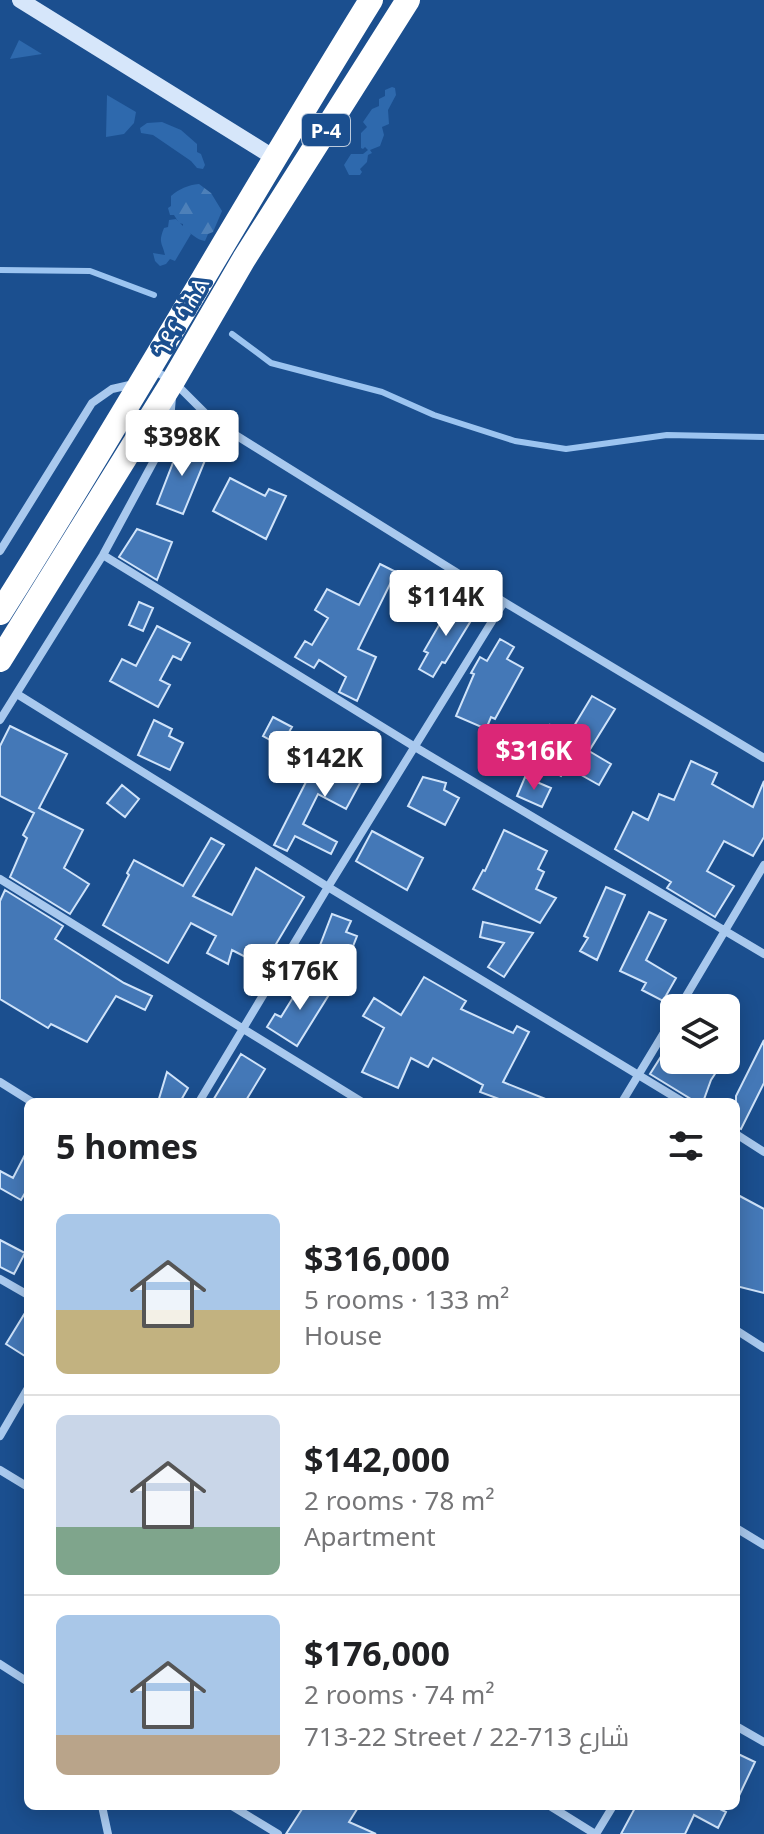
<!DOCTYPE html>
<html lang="en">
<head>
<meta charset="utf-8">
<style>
	:root { --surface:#fff; --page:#f6f6f6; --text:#202124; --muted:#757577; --line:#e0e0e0; --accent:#db2777 }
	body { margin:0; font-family:"Noto Sans",Cairo,"Noto Sans Ethiopic",sans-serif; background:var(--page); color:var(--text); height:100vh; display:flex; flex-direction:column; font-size:30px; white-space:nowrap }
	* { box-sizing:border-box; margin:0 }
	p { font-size:26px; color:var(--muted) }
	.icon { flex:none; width:44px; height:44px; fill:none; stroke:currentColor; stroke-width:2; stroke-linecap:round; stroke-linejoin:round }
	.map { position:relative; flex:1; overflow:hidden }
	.panel { position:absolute; left:24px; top:1098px; width:716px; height:712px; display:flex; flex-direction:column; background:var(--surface); border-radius:12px; box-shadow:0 4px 20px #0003 }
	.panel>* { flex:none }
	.controls { position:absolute; left:660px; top:994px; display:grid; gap:16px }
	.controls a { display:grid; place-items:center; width:80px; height:80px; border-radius:12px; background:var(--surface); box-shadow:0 4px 20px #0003; font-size:40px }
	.price { position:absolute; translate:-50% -68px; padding:0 18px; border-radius:8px; background:#fff; color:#222; font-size:26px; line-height:52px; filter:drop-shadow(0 2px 4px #0008) }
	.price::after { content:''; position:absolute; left:50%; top:48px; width:24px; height:18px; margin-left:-12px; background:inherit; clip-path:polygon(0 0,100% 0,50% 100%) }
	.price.current { background:var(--accent); color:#fff }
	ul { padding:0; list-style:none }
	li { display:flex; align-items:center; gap:24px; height:200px; padding:0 32px }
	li+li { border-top:2px solid var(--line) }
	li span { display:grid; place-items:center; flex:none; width:224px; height:160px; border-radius:12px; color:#555 }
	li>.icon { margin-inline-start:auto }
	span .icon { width:96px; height:96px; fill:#fffc; stroke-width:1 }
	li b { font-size:34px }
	h2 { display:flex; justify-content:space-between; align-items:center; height:96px; padding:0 32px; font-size:34px }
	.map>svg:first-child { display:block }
	.green { fill:#2e69ad }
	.forest { fill:url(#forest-firs) }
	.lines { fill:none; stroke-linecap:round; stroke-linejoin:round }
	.stream { stroke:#9cc4f0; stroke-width:6 }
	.building { fill:#4478b7; stroke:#cfe3fa; stroke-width:2 }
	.street { stroke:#a9c9ee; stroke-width:8 }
	.secondary { stroke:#d6e6fa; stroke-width:16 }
	.highway { stroke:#fff; stroke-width:24 }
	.labels { text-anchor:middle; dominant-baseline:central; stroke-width:7; stroke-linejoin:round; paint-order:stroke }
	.shield { fill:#1b4f8f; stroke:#bbcadd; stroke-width:2 }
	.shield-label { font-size:20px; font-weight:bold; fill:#fff }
	.street-label { font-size:22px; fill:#fff; stroke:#1b4f8f }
</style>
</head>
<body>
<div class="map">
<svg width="764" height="1834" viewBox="0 0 764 1834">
	<defs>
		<pattern id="forest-firs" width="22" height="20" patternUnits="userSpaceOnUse" patternTransform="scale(2)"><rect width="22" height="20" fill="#2e69ad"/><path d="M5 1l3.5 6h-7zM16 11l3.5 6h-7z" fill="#4d80b9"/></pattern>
	</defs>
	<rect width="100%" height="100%" fill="#1b4f8f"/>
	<!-- green -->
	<path class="green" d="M19,40L42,54L10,59Z
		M392,87L395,88L396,95L388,110L389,124L382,127L384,135L380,146L370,150L372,153L368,155L367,162L360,169L362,172L360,175H349L344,165L351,154H363L368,150L365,147L363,149L361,148V133L367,127L363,122L372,109L379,106V99L385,96V90Z
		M107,95L136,112L134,123L124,134L106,137Z
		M162,122L181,130L197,144V152L201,154L205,165L203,169L197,168L191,161L153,135L141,133L140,128L147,123Z
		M176,219L191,234L175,261L170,259L166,264L160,266L155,261L153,253L165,255C162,242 158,243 164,228L168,227L169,220Z"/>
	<!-- forest -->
	<path class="forest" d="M199,184L211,193L222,211L213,232L208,234L205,241C196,240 192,232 183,231V224L179,223L174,215H170L168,208L171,206V196C179,189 188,185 199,184Z"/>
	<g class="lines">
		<!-- stream -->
		<path class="stream" d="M0,270L90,271L154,295
			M232,334L271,363L382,392L434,415L515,441L566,449L667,435L764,437"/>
	</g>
	<!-- building -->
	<path class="building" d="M181,442L208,453L183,514L157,504Z
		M230,478L265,496L269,489L286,496L266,539L213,511Z
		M137,529L172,542L157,580L119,557Z
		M380,564L396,572L358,649L376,657L357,701L339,692L346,677L319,660L314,668L295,657L305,641L312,645L328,618L315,610L327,589L359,605Z
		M453,601L475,614L445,663L442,662L433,677L419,669L428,653L424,651Z
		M139,602L153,608L143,631L129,625Z
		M157,626L190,643L181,660L173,656L160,680L170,685L158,707L110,681L122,659L136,666Z
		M500,639L514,647L507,659L523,668L495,719L491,717L486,729L456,716L474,674L471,673L480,657L487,661Z
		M592,696L615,709L589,751L611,764L599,785L567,767L561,776L546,767L553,753L539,745L550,725L568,736Z
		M273,717L292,727L281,746L263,736Z
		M154,720L172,729L169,736L183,743L170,770L138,755Z
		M10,726L67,754L39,808L83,830L64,868L89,884L70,914L10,877L27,838L23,835L34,813L0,796V746Z
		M347,744L373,759L346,809L318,794L303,824L337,842L331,854L295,836L287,851L274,845L311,772L327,781Z
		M691,761L717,773L712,784L753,807L764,781V837L753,856L724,841L707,871L734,886L715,917L667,888L671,882L615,849L633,812L648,820L659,794L674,800Z
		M423,777L446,783L444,790L459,798L445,825L408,806Z
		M525,777L551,788L542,807L517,796Z
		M122,785L139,799L125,817L107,803Z
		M504,830L547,851L538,869L544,872L536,889L556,898L540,923L473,889L483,870L485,871Z
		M372,831L423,858L407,890L356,861Z
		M211,838L224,845L193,896L232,915L256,868L304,897L263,966L232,950L228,964L207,953L216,936L191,923L168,963L103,925L129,875L127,873L134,860L183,886Z
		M606,887L625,895L597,960L580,951L588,938L584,936Z
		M5,890L63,926L55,939L124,983L152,996L145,1010L116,996L87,1042L51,1024L48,1028L0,999V901Z
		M649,912L666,920L646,960L676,978L663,1001L642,990L646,983L620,971Z
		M332,914L351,921L346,932L357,936L348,959L319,948Z
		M483,922L533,933L504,977L488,967L504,943L480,937Z
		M424,977L466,1001L461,1009L513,1033L517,1026L529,1032L503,1082L553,1102H507L480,1092L483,1085L433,1058L428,1067L411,1058L398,1088L362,1072L384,1028L363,1016L374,998L401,1015Z
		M305,978L330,993L297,1046L267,1027L275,1014L281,1017Z
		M674,1036V1060H724L711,1080L703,1102L691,1099L650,1074Z
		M764,1040V1083L741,1129L736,1127V1096Z
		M241,1054L265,1069L245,1102H212Z
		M167,1072L188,1088L180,1102H158Z
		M28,1149V1188L21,1200L0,1188V1171L13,1178Z
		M736,1194L764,1209V1293L736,1286Z
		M0,1240L25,1253L14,1274L0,1267Z
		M28,1308V1358L6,1344Z
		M736,1753L755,1762L736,1802Z
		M304,1806H359L349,1822L376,1834H286Z
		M636,1806H714L726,1812L718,1828L694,1815L685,1834H621Z"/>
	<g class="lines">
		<!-- street -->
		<path class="street" d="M151,369L173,381L213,421L504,602L764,758
			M0,551L92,403L112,389L134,384
			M103,555L415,747L764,954
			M17,694L328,887L683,1102
			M0,720L103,555L169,433L172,397
			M0,879L362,1102
			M679,1008L764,865
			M0,1082L32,1102
			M199,1102L328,887L504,602
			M622,1102L674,1016
			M736,1134L764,1152
			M0,1279L28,1295
			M736,1330L764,1348
			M0,1436L28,1388
			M0,1470L28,1487
			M736,1528L764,1545
			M0,1664L28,1682
			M736,1726L764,1742
			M102,1806L108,1834
			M232,1806L278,1834
			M550,1806L595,1834
			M596,1834L613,1806"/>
		<!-- secondary -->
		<path class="secondary" d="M20,0L273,157"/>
		<!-- highway -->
		<path class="highway" d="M0,613C128,411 245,203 371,0
			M0,660L173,381L244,259L408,0"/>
	</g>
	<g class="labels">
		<!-- shield labels -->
		<rect class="shield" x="302" y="114" width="48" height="32" rx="6"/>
		<g class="shield-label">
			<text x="326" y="130">P-4</text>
		</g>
		<!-- street labels -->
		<g class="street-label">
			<text transform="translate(180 316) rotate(-60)">ጎደና ሳሕል</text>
		</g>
	</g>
</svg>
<div class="controls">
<a><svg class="icon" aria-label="layers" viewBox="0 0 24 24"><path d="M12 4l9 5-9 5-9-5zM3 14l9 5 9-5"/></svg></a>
</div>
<b class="price" style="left:182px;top:478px">$398K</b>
<b class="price" style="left:446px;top:638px">$114K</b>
<b class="price current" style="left:534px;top:792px">$316K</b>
<b class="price" style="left:325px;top:799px">$142K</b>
<b class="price" style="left:300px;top:1012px">$176K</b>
<section class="panel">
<h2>5 homes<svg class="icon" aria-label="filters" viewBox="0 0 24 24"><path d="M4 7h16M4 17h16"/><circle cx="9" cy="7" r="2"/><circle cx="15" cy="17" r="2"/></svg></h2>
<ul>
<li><span style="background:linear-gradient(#a9c7e8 60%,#c2b280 0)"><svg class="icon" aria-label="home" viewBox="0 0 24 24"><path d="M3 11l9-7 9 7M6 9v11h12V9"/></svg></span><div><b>$316,000</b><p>5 rooms · 133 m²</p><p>House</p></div></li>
<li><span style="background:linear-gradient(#c9d6e8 70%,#7fa58c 0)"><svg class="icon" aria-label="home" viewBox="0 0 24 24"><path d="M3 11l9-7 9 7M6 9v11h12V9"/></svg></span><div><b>$142,000</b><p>2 rooms · 78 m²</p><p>Apartment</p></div></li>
<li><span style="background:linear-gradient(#a9c7e8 75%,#b9a48a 0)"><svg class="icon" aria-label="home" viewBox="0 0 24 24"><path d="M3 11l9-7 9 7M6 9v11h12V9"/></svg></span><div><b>$176,000</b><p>2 rooms · 74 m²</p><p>713-22 Street / شارع 713-22</p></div></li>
</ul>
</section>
</div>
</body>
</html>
